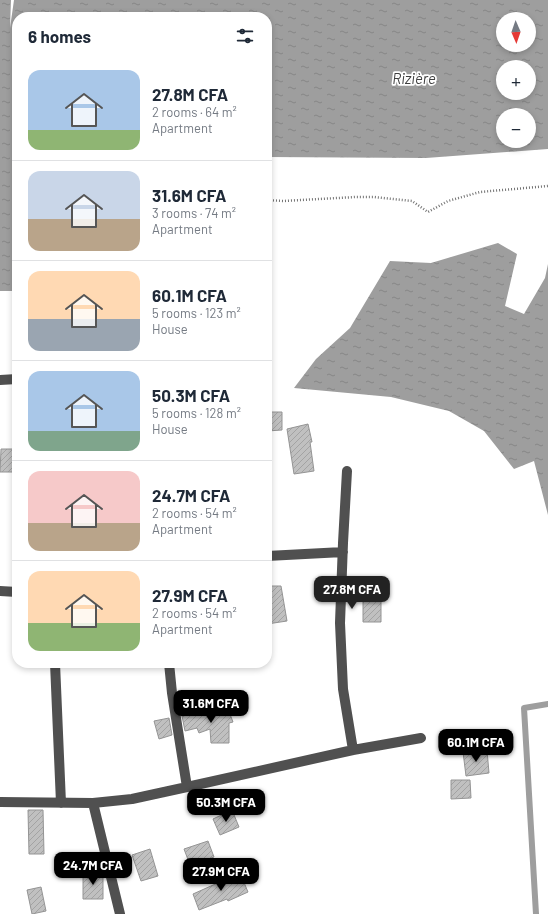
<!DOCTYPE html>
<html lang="en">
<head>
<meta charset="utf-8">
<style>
	:root { --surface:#fff; --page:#f2f2f3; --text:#1f2937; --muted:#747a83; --line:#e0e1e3; --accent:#000 }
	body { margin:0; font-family:Barlow,sans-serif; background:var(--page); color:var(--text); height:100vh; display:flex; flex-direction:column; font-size:15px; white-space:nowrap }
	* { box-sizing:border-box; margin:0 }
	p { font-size:13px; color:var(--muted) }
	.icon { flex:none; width:22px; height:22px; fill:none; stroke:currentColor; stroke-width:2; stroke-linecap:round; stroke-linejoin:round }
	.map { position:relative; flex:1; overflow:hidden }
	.drawer { position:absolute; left:12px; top:12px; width:260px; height:656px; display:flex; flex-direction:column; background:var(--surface); border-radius:16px; box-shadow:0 2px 6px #0003 }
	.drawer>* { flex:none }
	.needle { width:26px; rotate:178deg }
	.buttons { position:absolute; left:496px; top:12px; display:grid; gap:8px }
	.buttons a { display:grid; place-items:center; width:40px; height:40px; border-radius:50%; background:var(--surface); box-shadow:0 2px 6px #0003; font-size:20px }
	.price { position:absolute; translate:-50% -34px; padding:0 9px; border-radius:8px; background:var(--accent); color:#fff; font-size:13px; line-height:26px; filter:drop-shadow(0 1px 2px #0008) }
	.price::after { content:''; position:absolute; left:50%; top:24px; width:12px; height:9px; margin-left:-6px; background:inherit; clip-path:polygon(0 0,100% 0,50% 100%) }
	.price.current { background:#222; color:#fff }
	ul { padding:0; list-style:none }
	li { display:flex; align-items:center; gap:12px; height:100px; padding:0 16px }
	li+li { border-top:1px solid var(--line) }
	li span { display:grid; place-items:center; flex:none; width:112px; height:80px; border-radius:12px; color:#555 }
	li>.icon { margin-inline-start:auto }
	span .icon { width:48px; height:48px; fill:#fffc; stroke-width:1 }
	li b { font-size:17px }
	h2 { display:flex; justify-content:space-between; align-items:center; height:48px; padding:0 16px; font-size:17px }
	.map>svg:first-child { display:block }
	.water { fill:url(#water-ripples); fill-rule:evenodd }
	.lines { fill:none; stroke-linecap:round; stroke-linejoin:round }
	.stream { stroke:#9e9e9e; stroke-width:6 }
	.building { fill:url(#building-hatch); stroke:#949494 }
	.path { stroke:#727272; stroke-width:2.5; stroke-dasharray:1 2; stroke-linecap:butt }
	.minor { stroke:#505050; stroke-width:10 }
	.labels { text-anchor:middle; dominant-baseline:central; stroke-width:3.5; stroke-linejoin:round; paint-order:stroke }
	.water-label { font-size:15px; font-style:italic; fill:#3f3f3f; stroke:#fff }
</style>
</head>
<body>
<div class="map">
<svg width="548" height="914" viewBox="0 0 548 914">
	<defs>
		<pattern id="water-ripples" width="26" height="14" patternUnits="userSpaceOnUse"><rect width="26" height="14" fill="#9e9e9e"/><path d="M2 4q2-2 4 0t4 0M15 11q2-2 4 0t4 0" fill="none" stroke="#868686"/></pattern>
		<pattern id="building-hatch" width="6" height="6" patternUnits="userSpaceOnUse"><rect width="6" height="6" fill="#c0c0c0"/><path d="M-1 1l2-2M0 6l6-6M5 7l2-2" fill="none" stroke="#a3a3a3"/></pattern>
	</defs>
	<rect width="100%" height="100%" fill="#fff"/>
	<!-- water -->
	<path class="water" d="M0,0H11L10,28L14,0H548V149L426,158L267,157V17H17V291H0ZM503,19H529V45H503ZM503,67H529V93H503ZM503,115H529V141H503Z
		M498,243L517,254L505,306L524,314L545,278L548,264V515L534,461L514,469L484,431L449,411L391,397L294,388L316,359L350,328L390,261L431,263Z"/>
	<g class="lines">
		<!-- stream -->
		<path class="stream" d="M536,914L524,708L548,704"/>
	</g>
	<!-- building -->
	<path class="building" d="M267,412H282V430L267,431Z
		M308,424L312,442H310L314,471L294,474L287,429Z
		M1,449H15V472H0Z
		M267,586H281L287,621L267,624Z
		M363,598H381V622H363Z
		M228,709L233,722L229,723V743H211L210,729L199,733L197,728L185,731L182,716Z
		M169,718L172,735L159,739L154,721Z
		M487,750L489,773L466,776L463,752Z
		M451,780H470L471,798L451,799Z
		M28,810H43L44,854H29Z
		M232,810L239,827L220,835L213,819Z
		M208,841L214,857L190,865L184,849Z
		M150,849L158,876L141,881L132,855Z
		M83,873H103V899H83Z
		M240,873L248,892L228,901L227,899L199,910L193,894Z
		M41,887L46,911L32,914L27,890Z"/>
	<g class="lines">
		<!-- path -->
		<path class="path" d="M267,200L283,201L356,197H374L412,201L428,212L448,201L480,192L548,186"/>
		<!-- minor -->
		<path class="minor" d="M0,380L17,379
			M347,471L343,543L340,623L343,689L353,750
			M267,556L343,552
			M0,591L17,592
			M55,663L61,803
			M169,663L172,693L187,787
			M0,802L93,803L132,799L187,787L353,750L421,738
			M93,803L120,914"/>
	</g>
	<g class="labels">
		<!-- water labels -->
		<g class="water-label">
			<text x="414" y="78">Rizière</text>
		</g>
	</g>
</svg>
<div class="buttons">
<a><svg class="needle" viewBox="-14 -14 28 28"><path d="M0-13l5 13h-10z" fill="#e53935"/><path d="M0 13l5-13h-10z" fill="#747a83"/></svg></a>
<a>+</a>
<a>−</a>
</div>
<b class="price current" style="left:352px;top:610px">27.8M CFA</b>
<b class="price" style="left:211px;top:724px">31.6M CFA</b>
<b class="price" style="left:476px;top:763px">60.1M CFA</b>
<b class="price" style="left:226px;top:823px">50.3M CFA</b>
<b class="price" style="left:93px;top:886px">24.7M CFA</b>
<b class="price" style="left:221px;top:892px">27.9M CFA</b>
<section class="drawer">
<h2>6 homes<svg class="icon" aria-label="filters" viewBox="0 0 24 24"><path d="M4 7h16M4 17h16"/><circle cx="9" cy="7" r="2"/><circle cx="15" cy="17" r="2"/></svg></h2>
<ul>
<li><span style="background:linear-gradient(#a9c7e8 75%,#8fb573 0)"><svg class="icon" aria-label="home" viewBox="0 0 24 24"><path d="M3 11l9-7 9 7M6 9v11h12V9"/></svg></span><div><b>27.8M CFA</b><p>2 rooms · 64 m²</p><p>Apartment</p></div></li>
<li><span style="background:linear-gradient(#c9d6e8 60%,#b9a48a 0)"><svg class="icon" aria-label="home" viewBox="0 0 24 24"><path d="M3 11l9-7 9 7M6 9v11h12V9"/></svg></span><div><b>31.6M CFA</b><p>3 rooms · 74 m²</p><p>Apartment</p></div></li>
<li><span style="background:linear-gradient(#ffd9b3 60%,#9aa5b1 0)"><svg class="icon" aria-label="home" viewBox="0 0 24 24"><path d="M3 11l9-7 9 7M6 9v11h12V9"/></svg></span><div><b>60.1M CFA</b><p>5 rooms · 123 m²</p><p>House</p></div></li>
<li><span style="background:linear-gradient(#a9c7e8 75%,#7fa58c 0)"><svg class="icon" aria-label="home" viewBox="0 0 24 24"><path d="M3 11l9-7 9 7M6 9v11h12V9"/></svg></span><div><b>50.3M CFA</b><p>5 rooms · 128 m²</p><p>House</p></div></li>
<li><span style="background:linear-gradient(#f6c9c9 65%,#b9a48a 0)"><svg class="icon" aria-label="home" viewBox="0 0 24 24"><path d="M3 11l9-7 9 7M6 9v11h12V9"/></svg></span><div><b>24.7M CFA</b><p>2 rooms · 54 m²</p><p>Apartment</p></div></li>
<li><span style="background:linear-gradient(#ffd9b3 65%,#8fb573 0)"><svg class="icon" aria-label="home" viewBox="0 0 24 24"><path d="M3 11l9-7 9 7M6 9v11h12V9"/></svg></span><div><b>27.9M CFA</b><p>2 rooms · 54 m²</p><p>Apartment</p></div></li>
</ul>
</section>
</div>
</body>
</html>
